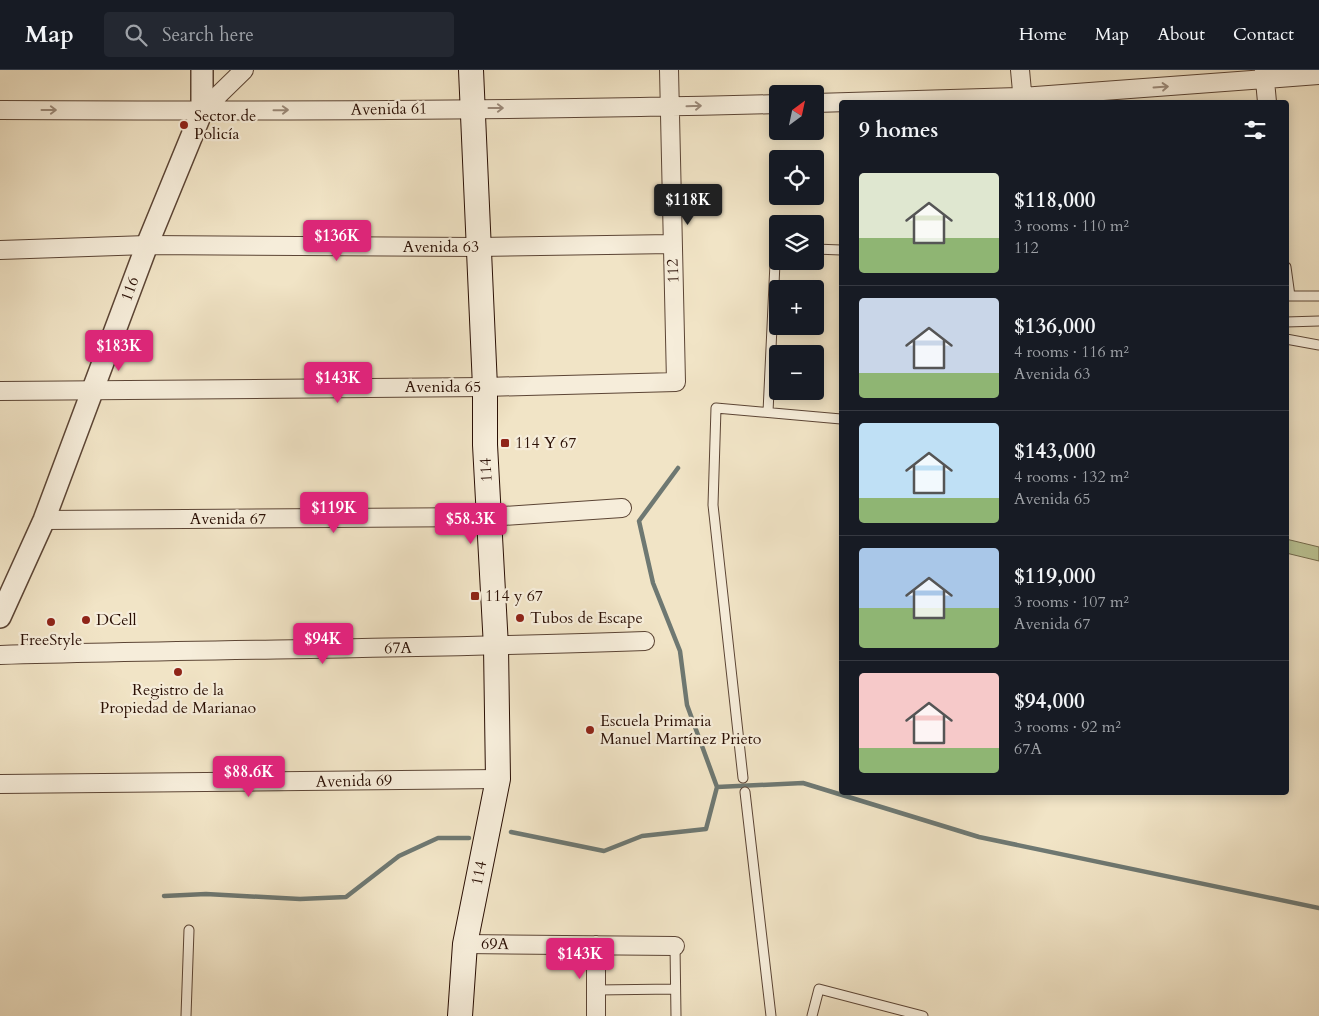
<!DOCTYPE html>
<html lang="en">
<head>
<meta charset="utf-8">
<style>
	:root { --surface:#171b24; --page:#242831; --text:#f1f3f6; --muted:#9ea1a6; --line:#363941; --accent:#db2777 }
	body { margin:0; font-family:Cardo,serif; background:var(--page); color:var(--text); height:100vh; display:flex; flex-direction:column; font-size:19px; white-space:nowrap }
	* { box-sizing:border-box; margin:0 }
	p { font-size:16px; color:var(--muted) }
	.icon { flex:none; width:28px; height:28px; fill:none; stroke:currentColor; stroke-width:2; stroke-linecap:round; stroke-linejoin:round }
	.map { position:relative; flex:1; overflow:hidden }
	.side { position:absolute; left:839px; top:30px; width:450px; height:695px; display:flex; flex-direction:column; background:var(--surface); border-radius:5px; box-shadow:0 2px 12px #0003 }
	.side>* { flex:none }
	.needle { width:32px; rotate:33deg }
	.controls { position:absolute; left:769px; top:15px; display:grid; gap:10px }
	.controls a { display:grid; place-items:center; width:55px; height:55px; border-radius:5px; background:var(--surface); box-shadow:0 2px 12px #0003; font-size:25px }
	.price { position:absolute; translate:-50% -42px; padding:0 11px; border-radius:5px; background:var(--accent); color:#fff; font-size:16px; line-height:32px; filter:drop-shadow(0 1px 2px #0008) }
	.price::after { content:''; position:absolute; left:50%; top:30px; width:15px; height:11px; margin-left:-8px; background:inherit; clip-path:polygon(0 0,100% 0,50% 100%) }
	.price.on { background:#222; color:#fff }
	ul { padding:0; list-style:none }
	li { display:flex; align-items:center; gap:15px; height:125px; padding:0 20px }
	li+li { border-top:1px solid var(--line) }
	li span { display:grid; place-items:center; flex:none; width:140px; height:100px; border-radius:5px; color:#555 }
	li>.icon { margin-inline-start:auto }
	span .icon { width:60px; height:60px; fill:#fffc; stroke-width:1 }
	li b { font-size:21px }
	h2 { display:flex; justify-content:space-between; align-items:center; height:60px; padding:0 20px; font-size:21px }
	header { display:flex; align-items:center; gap:30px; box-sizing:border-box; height:70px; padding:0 25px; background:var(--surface); border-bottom:1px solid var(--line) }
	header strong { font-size:24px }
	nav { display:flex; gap:28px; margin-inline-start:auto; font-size:18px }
	.search { width:350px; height:45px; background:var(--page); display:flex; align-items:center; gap:12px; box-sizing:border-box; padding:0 18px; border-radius:5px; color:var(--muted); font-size:19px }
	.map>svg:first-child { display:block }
	.green { fill:#bbc494; stroke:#736a4c }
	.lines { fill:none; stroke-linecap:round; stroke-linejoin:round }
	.stream { stroke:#6e7872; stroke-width:4.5 }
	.service-casing { stroke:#5c4535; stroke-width:11 }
	.minor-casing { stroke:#5c4535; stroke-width:20 }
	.tertiary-casing { stroke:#5c4535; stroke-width:24 }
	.secondary-casing { stroke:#2b1005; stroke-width:26 }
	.service { stroke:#f6edda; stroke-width:9 }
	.minor { stroke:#f6edda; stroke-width:18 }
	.tertiary { stroke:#f6edda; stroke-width:21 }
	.secondary { stroke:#f6edda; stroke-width:24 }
	.oneway { stroke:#9b8a7a }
	.poi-dot { fill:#8f2418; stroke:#f6edda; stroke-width:2 }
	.labels { text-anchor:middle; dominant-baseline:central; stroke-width:4.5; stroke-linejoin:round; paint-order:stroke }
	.street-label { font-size:16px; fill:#2b1005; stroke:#f6edda }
	.poi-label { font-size:16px; fill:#2b1005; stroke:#f6edda; text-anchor:start }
</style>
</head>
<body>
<header>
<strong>Map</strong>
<div class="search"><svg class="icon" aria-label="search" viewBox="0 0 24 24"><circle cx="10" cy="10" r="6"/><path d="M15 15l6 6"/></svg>Search here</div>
<nav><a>Home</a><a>Map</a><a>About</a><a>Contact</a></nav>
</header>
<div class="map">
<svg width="1319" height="946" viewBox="0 0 1319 946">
	<rect width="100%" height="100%" fill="#f1e4c6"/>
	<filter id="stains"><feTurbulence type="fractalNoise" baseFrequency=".004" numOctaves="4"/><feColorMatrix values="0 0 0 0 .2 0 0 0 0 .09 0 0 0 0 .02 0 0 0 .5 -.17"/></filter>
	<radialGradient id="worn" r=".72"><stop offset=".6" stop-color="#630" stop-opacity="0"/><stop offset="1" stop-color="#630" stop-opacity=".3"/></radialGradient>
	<!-- green -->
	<path class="green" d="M1286,469L1319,477V491L1286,483Z"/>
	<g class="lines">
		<!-- stream -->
		<path class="stream" d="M717,717L803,713L979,767L1319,838
			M511,762L604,781L642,766L706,759L717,717L687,635L680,581L653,513L639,451L678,398
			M164,826L206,824L300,829L346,827L399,786L438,768H469"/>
		<!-- service casing -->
		<g class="service-casing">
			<path id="service" d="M815,179L841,180
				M1286,197L1290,226
				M1286,226H1319
				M1286,252L1319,251
				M1286,269L1319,275
				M768,342L775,193L778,191
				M743,708L713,435L716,338L841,349
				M745,722L771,946
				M675,876L676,946
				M596,920L675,919
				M186,946L189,860
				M812,946L819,919L923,946"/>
		</g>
		<!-- minor casing -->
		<g class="minor-casing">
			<path id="minor" d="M1020,0L1023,32
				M1264,0L1267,32
				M815,33L1022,27L1319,5
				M0,40C259,41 519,41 778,34
				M202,41L244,0
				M0,180L147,175L478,177L672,174
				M0,321L485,317L676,312L669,0
				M44,450L489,447L622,438
				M0,585C215,579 430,579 645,571
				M0,714L498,709
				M465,874L675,876
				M596,946V875"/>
		</g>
		<!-- tertiary casing -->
		<g class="tertiary-casing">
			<path id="tertiary" d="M0,547L44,450L147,175L202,41V0"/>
		</g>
		<!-- secondary casing -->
		<g class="secondary-casing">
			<path id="secondary" d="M460,946L465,874L498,709L496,577L485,375V317L471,0"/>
		</g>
		<!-- service -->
		<use href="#service" class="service"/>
		<!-- minor -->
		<use href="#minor" class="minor"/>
		<!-- tertiary -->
		<use href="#tertiary" class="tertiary"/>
		<!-- secondary -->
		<use href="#secondary" class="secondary"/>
	</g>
	<!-- one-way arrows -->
	<defs><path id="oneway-shaft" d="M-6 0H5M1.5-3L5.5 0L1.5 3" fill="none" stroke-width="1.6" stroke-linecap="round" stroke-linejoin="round" transform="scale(1.25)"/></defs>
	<g class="oneway">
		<use href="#oneway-shaft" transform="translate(1161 17) rotate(-4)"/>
		<use href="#oneway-shaft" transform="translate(694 36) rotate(-2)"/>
		<use href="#oneway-shaft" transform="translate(496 38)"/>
		<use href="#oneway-shaft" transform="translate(49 40)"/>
		<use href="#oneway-shaft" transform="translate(281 40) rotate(-1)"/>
	</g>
	<!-- markers -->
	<g class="poi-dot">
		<circle cx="184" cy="55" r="5"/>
		<rect x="500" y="368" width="10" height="10" rx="2.5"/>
		<rect x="470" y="521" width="10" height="10" rx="2.5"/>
		<circle cx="520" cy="548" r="5"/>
		<circle cx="86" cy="550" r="5"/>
		<circle cx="51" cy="552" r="5"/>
		<circle cx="178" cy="602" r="5"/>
		<circle cx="590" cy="660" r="5"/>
	</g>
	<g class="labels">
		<!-- street labels -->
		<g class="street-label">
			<text transform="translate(389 39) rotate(-1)">Avenida 61</text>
			<text x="441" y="177">Avenida 63</text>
			<text transform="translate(673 201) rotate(-92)">112</text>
			<text transform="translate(130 219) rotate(-70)">116</text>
			<text x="443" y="317">Avenida 65</text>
			<text transform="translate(486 400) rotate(-93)">114</text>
			<text x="228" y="449">Avenida 67</text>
			<text transform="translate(398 578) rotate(-1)">67A</text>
			<text transform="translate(354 711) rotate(-1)">Avenida 69</text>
			<text transform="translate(479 803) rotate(-79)">114</text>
			<text transform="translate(495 874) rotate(1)">69A</text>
		</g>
		<!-- poi labels -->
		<g class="poi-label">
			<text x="194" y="46">Sector de<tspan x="194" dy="18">Policía</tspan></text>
			<text x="515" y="373">114 Y 67</text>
			<text x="485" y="526">114 y 67</text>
			<text x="530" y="548">Tubos de Escape</text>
			<text x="96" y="550">DCell</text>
			<text x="51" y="570" text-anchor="middle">FreeStyle</text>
			<text x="178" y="620" text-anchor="middle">Registro de la<tspan x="178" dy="18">Propiedad de Marianao</tspan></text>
			<text x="600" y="651">Escuela Primaria<tspan x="600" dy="18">Manuel Martínez Prieto</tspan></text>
		</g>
	</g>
	<rect width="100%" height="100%" filter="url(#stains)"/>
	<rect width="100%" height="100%" fill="url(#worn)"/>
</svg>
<div class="controls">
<a><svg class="needle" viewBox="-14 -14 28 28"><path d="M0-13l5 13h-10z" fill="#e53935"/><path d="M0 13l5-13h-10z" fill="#9ea1a6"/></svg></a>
<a><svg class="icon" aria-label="locate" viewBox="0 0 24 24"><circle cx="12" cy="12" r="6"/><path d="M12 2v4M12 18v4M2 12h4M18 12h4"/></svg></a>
<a><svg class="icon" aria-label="layers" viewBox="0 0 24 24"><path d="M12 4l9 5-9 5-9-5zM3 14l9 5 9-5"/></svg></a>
<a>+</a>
<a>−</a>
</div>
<b class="price on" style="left:688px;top:156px">$118K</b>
<b class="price" style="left:337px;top:192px">$136K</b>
<b class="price" style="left:119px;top:302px">$183K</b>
<b class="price" style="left:338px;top:334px">$143K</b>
<b class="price" style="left:334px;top:464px">$119K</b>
<b class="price" style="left:471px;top:475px">$58.3K</b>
<b class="price" style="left:323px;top:595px">$94K</b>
<b class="price" style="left:249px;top:728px">$88.6K</b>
<b class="price" style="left:580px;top:910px">$143K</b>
<section class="side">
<h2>9 homes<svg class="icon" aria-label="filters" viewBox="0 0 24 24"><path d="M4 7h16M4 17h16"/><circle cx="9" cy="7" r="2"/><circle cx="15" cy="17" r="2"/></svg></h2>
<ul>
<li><span style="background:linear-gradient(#dfe7d0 65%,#8fb573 0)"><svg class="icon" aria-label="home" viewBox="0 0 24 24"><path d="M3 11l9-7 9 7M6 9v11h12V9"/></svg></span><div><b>$118,000</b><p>3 rooms · 110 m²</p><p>112</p></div></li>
<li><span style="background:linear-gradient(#c9d6e8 75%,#8fb573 0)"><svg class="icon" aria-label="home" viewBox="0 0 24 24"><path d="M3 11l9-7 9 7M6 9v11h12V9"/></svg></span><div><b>$136,000</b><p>4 rooms · 116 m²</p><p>Avenida 63</p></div></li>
<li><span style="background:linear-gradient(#bfe0f5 75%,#8fb573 0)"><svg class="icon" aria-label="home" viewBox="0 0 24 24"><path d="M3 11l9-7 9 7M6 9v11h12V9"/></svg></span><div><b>$143,000</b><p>4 rooms · 132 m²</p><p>Avenida 65</p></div></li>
<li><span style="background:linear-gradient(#a9c7e8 60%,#8fb573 0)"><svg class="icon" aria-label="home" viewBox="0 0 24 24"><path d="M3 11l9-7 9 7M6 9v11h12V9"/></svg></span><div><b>$119,000</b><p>3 rooms · 107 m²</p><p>Avenida 67</p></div></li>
<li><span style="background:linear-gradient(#f6c9c9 75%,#8fb573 0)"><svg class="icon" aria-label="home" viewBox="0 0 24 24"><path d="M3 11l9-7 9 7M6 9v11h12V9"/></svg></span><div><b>$94,000</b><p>3 rooms · 92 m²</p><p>67A</p></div></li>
</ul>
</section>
</div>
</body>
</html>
